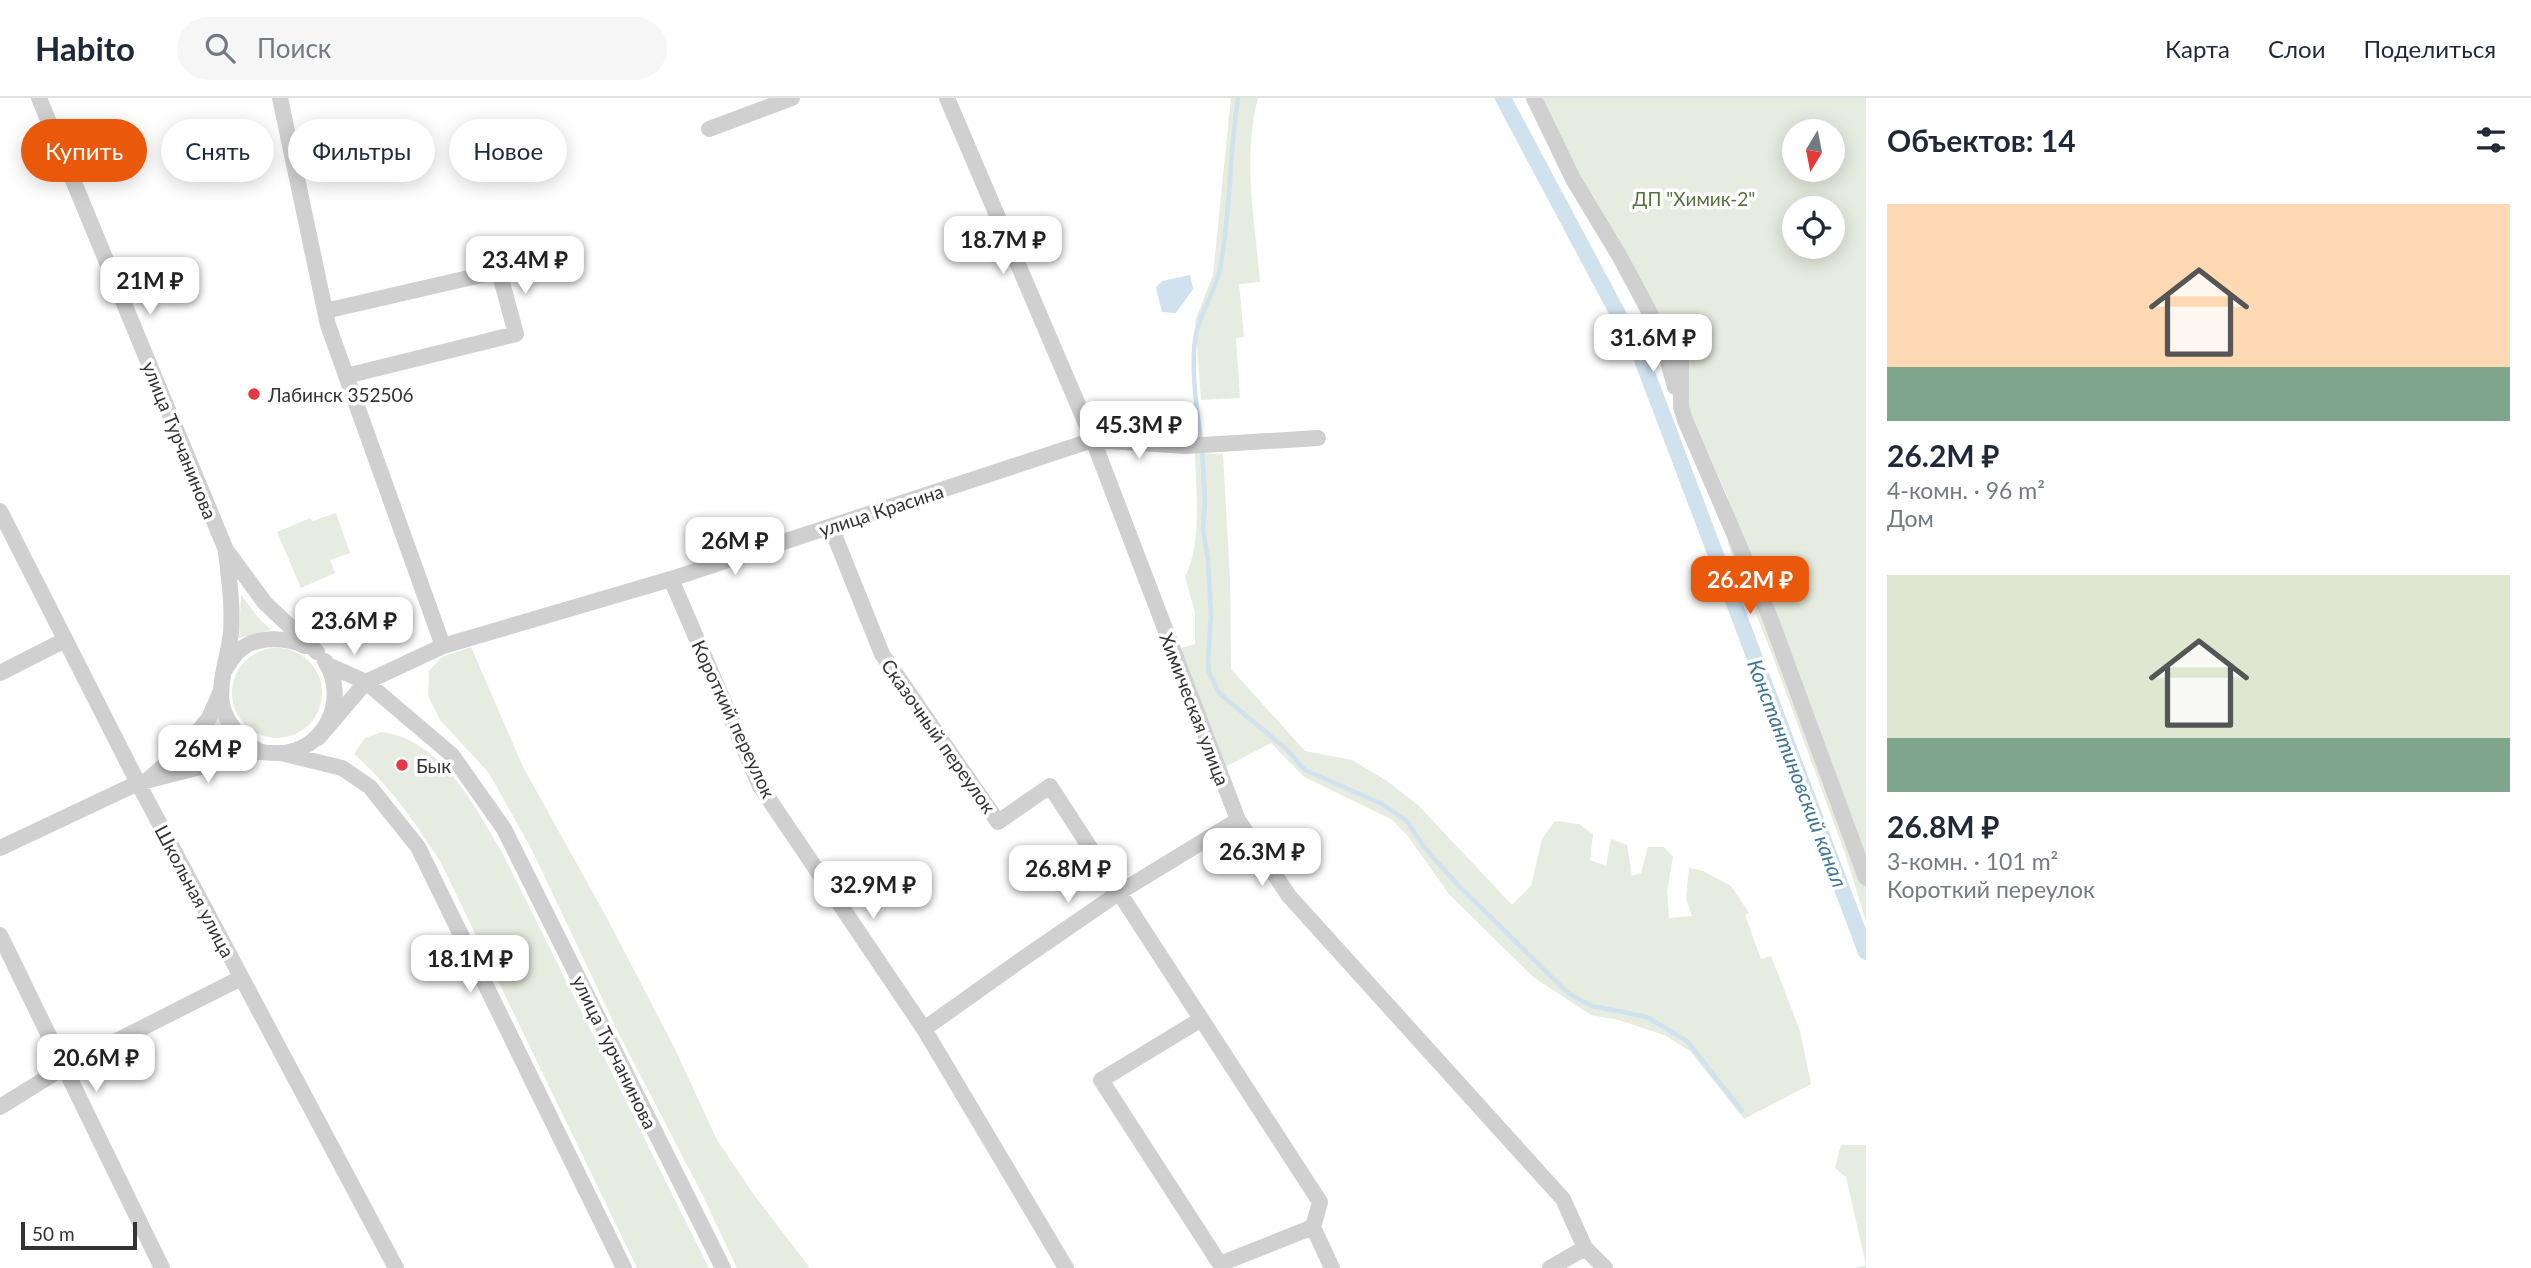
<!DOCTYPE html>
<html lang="ru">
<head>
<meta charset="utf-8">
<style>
	:root { --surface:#fff; --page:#f6f6f7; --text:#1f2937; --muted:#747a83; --line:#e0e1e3; --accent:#ea580c }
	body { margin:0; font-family:Lato,sans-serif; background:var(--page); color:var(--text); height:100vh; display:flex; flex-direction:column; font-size:26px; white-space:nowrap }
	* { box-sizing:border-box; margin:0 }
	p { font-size:23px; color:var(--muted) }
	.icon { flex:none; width:38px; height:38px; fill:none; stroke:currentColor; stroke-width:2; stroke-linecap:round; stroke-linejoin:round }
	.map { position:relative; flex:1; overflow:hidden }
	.details { display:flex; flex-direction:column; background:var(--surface); width:665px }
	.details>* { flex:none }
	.hud { position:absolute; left:21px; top:21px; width:665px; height:63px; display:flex; gap:14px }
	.needle { width:46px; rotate:190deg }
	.tools { position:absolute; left:1782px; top:21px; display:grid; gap:14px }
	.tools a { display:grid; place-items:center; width:63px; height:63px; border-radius:50%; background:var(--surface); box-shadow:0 4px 18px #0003; font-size:35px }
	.scale { position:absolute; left:21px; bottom:18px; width:116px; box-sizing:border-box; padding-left:7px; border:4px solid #333; border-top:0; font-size:19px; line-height:24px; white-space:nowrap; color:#333; -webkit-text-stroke:5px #fff; paint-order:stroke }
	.price { position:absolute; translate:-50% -60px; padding:0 16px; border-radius:14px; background:#fff; color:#222; font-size:23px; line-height:46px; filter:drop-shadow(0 2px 4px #0008) }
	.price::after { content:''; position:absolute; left:50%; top:42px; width:21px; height:16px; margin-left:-10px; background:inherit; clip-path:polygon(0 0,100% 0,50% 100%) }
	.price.current { background:var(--accent); color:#fff }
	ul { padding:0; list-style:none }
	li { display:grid; align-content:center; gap:14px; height:371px; padding:0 21px }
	li span { display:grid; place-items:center; height:217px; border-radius:0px; color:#555 }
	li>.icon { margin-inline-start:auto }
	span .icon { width:126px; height:126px; fill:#fffc; stroke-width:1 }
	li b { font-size:30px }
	h2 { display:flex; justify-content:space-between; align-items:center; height:84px; padding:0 21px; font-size:30px }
	.tag { padding:0 24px; border-radius:32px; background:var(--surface); box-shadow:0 4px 18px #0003; font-size:24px; line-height:63px }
	.tag.current { background:var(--accent); color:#fff }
	header { display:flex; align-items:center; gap:42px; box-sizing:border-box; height:98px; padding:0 35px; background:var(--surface); border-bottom:2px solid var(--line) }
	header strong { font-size:33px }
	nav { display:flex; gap:38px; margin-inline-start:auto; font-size:24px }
	.search { width:490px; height:63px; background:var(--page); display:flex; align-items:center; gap:18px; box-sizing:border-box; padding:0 24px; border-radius:38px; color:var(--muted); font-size:26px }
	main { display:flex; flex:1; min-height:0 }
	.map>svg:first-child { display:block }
	.green { fill:#e6ecdf; fill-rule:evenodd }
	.water { fill:#cfe2ee }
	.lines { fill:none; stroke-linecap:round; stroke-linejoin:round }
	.stream { stroke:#cfe2ee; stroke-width:4.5 }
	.canal { stroke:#cfe2ee; stroke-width:16 }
	.minor { stroke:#d0d0d0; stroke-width:16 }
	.poi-dot { fill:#e63946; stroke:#fff; stroke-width:2.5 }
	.labels { text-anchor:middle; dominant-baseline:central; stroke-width:7; stroke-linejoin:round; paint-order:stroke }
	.park-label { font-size:19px; fill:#56703f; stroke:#fff }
	.poi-label { font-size:19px; fill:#333; stroke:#fff; text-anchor:start }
	.street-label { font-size:19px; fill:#333; stroke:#fff }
	.water-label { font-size:21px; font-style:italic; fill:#3f7597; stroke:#fff }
</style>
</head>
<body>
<header>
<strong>Habito</strong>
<div class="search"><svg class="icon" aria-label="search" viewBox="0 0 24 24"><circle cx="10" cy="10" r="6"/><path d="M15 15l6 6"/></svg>Поиск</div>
<nav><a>Карта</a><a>Слои</a><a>Поделиться</a></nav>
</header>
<main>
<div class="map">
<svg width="1866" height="1170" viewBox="0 0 1866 1170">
	<rect width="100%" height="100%" fill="#fff"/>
	<!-- green -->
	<path class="green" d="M1231,0H1258C1242,59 1255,124 1260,184L1239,186L1244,239L1236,240L1240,300L1201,302L1195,223L1213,177Z
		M1528,0H1866V824L1846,758L1770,551L1728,446V400L1686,306L1688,250L1662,253ZM1794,33H1832V72H1794ZM1794,110H1832V149H1794Z
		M1195,355L1223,356L1230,481L1231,571L1305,653L1352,662L1387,683L1418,707L1512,807L1531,788L1542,741L1555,723L1579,726L1593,736L1590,762L1606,768L1611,741L1627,747L1632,778L1641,775L1648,749H1664L1673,759L1667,793L1669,820L1692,818L1686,800L1689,770L1703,773L1731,788L1749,815L1745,817L1761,861L1771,858L1800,933L1811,986L1744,1021L1690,953L1664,937L1619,922L1591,917L1533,879L1449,796L1407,737L1391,721L1304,679L1271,645L1223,670L1178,551L1195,546V514L1185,479C1202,447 1196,392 1195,355Z
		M336,415L350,455L330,462L335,475L301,490L277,434L310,420L313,423Z
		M241,497L258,519L271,532L239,540Z
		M471,549L523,669L608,822L674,949L717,1042L754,1097L810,1170H737L702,1096L619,936L532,752L489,675L441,623L428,598L429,573L442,559Z
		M232 595a45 45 0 1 1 90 0a45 45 0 1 1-90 0Z
		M220,617L243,649L189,662Z
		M382,634C443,642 476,711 504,758L709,1170H637L440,763C415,725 389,686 354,656L365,640Z
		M1841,1047H1866V1170H1855L1866,1167L1846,1079L1835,1070Z"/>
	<!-- water -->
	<path class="water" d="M1190,177L1193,191L1176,215L1162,214L1156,189L1162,183Z"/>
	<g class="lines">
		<!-- stream -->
		<path class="stream" d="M1201,343C1197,312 1190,268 1196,236C1201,214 1215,193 1220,171C1231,114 1229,57 1238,0
			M1202,352L1205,401L1203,430L1208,462L1211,516L1208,563L1209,574L1219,595L1286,651L1305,672L1382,706L1407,723L1424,749L1458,787L1568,895L1592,908L1647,919L1687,943L1742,1013"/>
		<!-- canal -->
		<path class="canal" d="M1503,0L1641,259L1866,854"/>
		<!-- minor -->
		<path class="minor" d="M39,0L226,452L265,505L317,554
			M280,0L328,227L443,548
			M947,0L1093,342L1238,722L1289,798L1563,1101L1585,1150L1605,1170
			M1534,0L1573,81L1620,159L1660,234L1675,289
			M709,31L792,0
			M325,213L499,173L516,236L346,278
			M1681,249V309L1685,322L1769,517L1866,780
			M0,413L138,685L396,1170
			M831,429L882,556L998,724L1050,688L1320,1104L1313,1129L1332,1170
			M226,454C229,481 233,507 231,534C227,573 206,607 241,638C246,643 251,649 257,652C262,655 271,655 277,655C324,656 350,601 325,563
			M671,481L760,688L924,931L1066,1170
			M328,567L366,584L452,657L504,731L723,1170
			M224,573C229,566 234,556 241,551C257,538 287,539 305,548
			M0,575L65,542
			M318,640L366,584L443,548L671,481L1093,342L1186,348L1318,340
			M281,655L342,670L370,689L418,749L624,1170
			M149,681L186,648L209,620L220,595
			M0,750L138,685L258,654
			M0,837L162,1170
			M1200,922L1101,982L1220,1166L1313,1129
			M924,931L1021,862L1120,794L1238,722
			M0,1009L63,970L241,880
			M1550,1170L1585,1150"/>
	</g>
	<!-- markers -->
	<g class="poi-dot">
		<circle cx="254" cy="296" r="7"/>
		<circle cx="402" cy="667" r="7"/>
	</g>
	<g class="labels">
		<!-- park labels -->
		<g class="park-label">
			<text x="1694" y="100">ДП "Химик-2"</text>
		</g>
		<!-- poi labels -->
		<g class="poi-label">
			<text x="268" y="296">Лабинск 352506</text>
			<text x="416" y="667">Бык</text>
		</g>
		<!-- street labels -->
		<g class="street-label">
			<text transform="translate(180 342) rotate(68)">улица Турчанинова</text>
			<text transform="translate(881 412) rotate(-18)">улица Красина</text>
			<text transform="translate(1195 611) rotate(69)">Химическая улица</text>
			<text transform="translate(734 621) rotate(65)">Короткий переулок</text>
			<text transform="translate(939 638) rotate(55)">Сказочный переулок</text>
			<text transform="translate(195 793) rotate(62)">Школьная улица</text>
			<text transform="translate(615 954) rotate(64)">улица Турчанинова</text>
		</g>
		<!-- water labels -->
		<g class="water-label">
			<text transform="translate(1798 675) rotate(69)">Константиновский канал</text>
		</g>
	</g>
</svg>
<div class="tools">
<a><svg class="needle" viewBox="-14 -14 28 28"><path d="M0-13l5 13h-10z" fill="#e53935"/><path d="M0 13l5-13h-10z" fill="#747a83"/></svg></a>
<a><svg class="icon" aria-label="locate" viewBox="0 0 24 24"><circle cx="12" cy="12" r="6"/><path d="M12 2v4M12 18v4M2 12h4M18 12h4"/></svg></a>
</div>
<div class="scale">50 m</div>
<b class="price" style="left:1003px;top:178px">18.7M ₽</b>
<b class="price" style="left:525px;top:198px">23.4M ₽</b>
<b class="price" style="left:150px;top:219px">21M ₽</b>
<b class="price" style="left:1653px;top:276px">31.6M ₽</b>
<b class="price" style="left:1139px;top:363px">45.3M ₽</b>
<b class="price" style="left:735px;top:479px">26M ₽</b>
<b class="price current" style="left:1750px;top:518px">26.2M ₽</b>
<b class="price" style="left:354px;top:559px">23.6M ₽</b>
<b class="price" style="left:208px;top:687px">26M ₽</b>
<b class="price" style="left:1262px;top:790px">26.3M ₽</b>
<b class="price" style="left:1068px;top:807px">26.8M ₽</b>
<b class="price" style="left:873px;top:823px">32.9M ₽</b>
<b class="price" style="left:470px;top:897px">18.1M ₽</b>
<b class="price" style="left:96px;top:996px">20.6M ₽</b>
<div class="hud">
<a class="tag current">Купить</a>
<a class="tag">Снять</a>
<a class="tag">Фильтры</a>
<a class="tag">Новое</a>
</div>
</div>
<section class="details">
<h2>Объектов: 14<svg class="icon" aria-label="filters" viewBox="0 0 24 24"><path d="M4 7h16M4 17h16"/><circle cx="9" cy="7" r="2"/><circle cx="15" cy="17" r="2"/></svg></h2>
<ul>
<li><span style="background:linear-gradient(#ffd9b3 75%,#7fa58c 0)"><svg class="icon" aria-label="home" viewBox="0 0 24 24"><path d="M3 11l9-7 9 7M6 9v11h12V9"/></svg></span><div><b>26.2M ₽</b><p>4-комн. · 96 m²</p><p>Дом</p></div></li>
<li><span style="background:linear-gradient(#dfe7d0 75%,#7fa58c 0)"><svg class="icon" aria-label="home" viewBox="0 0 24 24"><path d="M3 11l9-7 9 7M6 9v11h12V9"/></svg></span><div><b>26.8M ₽</b><p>3-комн. · 101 m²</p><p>Короткий переулок</p></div></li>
</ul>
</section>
</main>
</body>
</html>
